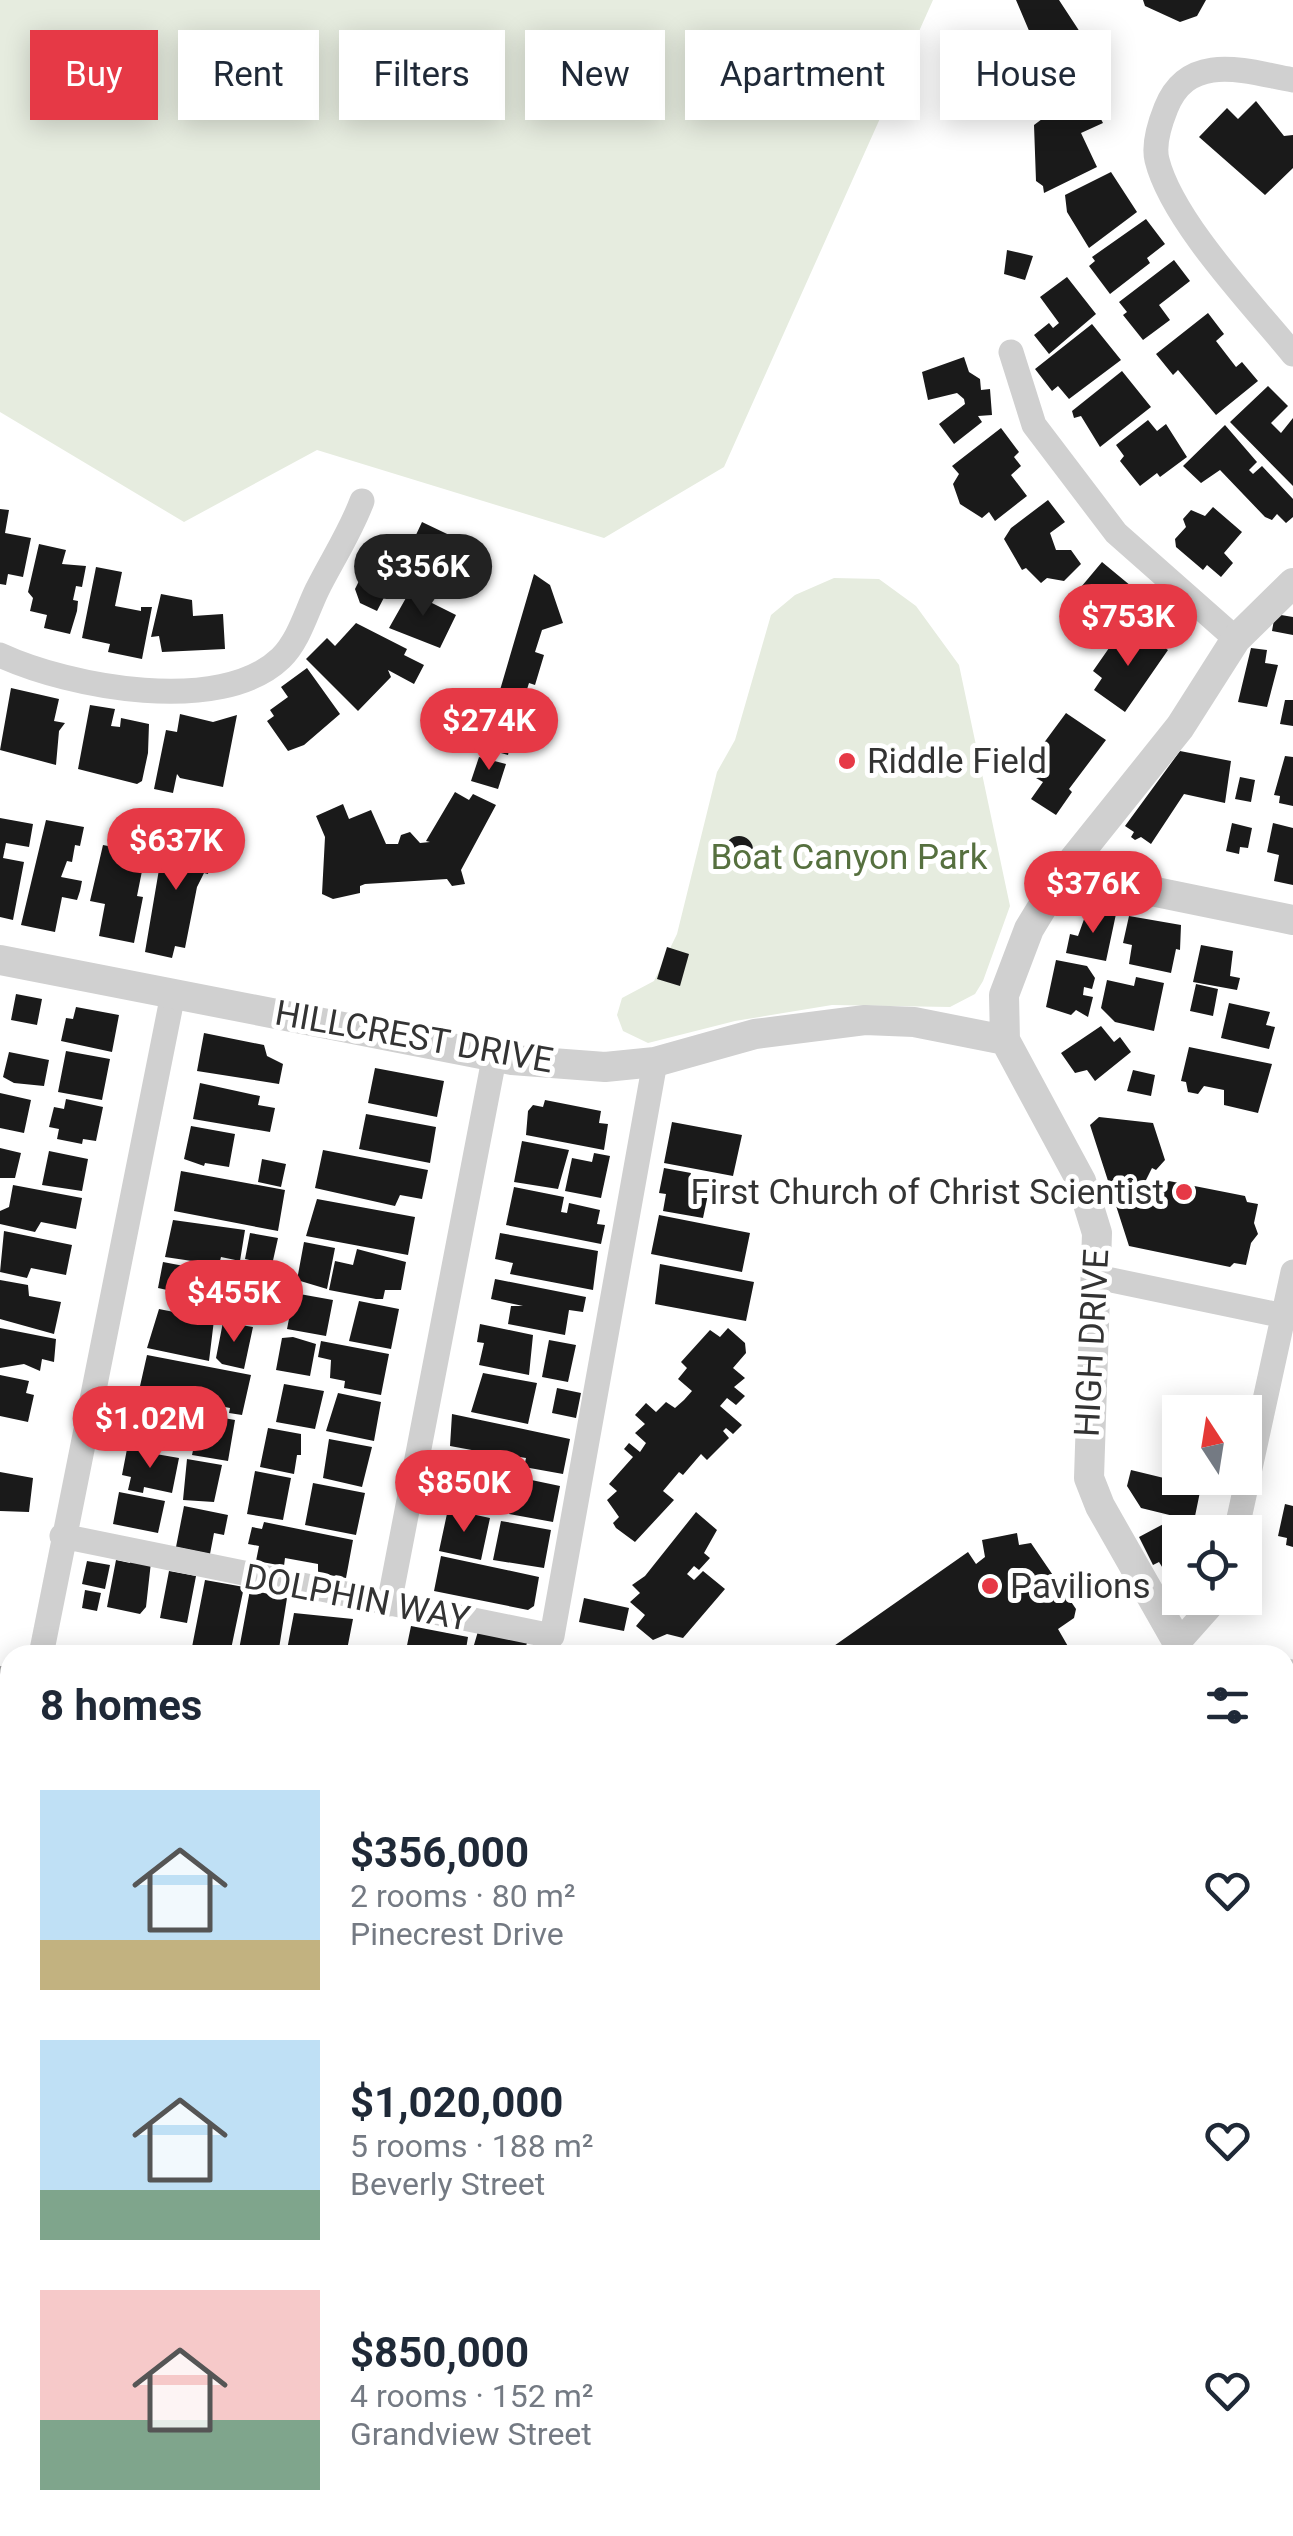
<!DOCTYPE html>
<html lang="en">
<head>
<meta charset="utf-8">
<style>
	:root { --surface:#fff; --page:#f6f6f7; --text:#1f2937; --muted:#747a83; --accent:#e63946 }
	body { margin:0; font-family:Roboto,sans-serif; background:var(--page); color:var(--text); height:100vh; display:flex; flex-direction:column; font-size:38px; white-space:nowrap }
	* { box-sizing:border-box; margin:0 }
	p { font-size:32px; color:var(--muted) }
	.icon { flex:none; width:55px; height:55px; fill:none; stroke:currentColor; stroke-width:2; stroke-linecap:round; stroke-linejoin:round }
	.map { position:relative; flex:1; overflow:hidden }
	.side { position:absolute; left:0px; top:1645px; width:1295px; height:892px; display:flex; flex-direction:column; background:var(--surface); border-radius:30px 30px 0 0; box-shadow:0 5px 25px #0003 }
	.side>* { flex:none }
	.banner { position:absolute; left:30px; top:30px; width:1235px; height:90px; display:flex; gap:20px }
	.needle { width:65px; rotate:348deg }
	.buttons { position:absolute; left:1162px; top:1395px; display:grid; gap:20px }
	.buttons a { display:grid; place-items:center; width:100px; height:100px; border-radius:0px; background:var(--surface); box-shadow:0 5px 25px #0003; font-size:50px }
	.price { position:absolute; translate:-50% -85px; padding:0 22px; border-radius:35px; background:var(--accent); color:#fff; font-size:32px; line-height:65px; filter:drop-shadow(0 2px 5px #0008) }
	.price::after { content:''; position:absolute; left:50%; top:60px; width:30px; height:22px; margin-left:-15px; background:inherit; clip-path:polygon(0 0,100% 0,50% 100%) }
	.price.on { background:#222; color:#fff }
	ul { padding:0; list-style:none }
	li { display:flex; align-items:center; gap:30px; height:250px; padding:0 40px }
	li span { display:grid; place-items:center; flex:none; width:280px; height:200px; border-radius:0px; color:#555 }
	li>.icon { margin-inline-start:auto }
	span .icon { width:120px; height:120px; fill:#fffc; stroke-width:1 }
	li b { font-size:42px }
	h2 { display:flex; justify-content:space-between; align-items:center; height:120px; padding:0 40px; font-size:42px }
	.tag { padding:0 35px; border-radius:0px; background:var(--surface); box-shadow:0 5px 25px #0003; font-size:35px; line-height:90px }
	.tag.on { background:var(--accent); color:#fff }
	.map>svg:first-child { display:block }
	.green { fill:#e6ecdf }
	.water { fill:#cfe2ee }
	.building { fill:#1a1a1a }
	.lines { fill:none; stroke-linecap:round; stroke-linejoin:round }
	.minor { stroke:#d0d0d0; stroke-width:25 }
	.tertiary { stroke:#d0d0d0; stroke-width:30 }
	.trunk { stroke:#a2a2a2; stroke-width:40 }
	.poi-dot { fill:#e63946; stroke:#fff; stroke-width:4 }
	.labels { text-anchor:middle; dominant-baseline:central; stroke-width:10; stroke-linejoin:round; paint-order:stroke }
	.poi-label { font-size:35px; fill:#333; stroke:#fff; text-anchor:start }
	.park-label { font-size:35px; fill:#56703f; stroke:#fff }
	.street-label { font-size:35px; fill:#333; stroke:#fff }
</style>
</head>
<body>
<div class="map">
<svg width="1293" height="2536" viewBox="0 0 1293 2536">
	<rect width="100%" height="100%" fill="#fff"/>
	<!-- green -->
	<path class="green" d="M0,0H933L724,467L604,538L317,450L184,522L0,412Z
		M834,578L879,579L916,606L959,665L1010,906L983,981L975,994L950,1007L832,1005L735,1021L648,1043L623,1031L617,1015L622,998L654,981L677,934L717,772L735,740L771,615L795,595Z
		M1285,2326L1293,2334V2536H1155L1141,2528H1285Z"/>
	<!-- water -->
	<path class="water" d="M10,2467V2528H541L550,2536H0V2473Z"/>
	<!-- building -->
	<path class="building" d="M1016,0H1059L1095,55L1065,75L1036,30L1030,33Z
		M1143,0H1206L1197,16L1180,22L1145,6Z
		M1256,101L1284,136L1293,135V168L1265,195L1199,137L1227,108L1238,119Z
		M1092,102L1103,123L1081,133L1097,167L1044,193L1043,186L1036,181L1034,125L1054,110L1056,114Z
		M1111,172L1137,212L1089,248L1067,212L1065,195Z
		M1146,219L1165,244L1147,258L1150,263L1110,294L1089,266L1095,261L1092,257Z
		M1007,250L1033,256L1025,280L1004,274Z
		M1174,260L1190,281L1159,305L1170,320L1143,340L1123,315L1127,312L1119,302Z
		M1067,277L1096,314L1049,354L1034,335L1049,323L1053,328L1059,323L1040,297Z
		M1208,313L1224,334L1216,341L1236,367L1242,362L1258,381L1216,415L1178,370L1173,375L1156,354Z
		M1092,324L1121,360L1069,399L1058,386L1052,391L1035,369Z
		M964,357L969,372L980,379L981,390L990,389L992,415L978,416L982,422L954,444L939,424L965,404L964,399L957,393L928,400L922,372Z
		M1122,371L1151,407L1100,447L1081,416L1074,418L1072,411Z
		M1268,386L1288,406L1271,423L1281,433L1293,418V486L1230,422Z
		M1148,420L1157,431L1166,424L1187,457L1160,477L1157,473L1140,486L1120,461L1124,456L1116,445Z
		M1225,425L1257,462L1249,470L1253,474L1262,466L1293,499V517L1286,523L1277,514L1272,520L1265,517L1220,470L1201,483L1183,466Z
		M1001,428L1019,452L1014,457L1021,466L1011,475L1027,496L995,521L989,512L982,518L960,504L953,484L959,474L952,466Z
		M1048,500L1065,522L1050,533L1056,550H1071L1081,564L1064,581L1047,578L1041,583L1026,568L1022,570L1004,539L1011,528Z
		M1213,507L1242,532L1224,553L1233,563L1221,577L1207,565L1203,570L1176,547L1175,539L1186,527L1183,519L1191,510L1205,516Z
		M0,509L9,510L5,533L31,538L23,577L8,574L6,585L0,584Z
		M422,522L466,543L444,589L400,569Z
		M39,544L66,550L62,564L86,566L82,587L76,586L73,600L78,601L77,611L70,634L44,628L47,615L30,611L33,598L28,592Z
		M1102,562L1160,610L1145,627L1111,629L1090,606L1086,611L1071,599Z
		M96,567L122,572L115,606L141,611V607H152L142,659L108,652L110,644L82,638Z
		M364,571L391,584L377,611L360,603L355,589Z
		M534,574L550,585L563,623L542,630L535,652L544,655L535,685L529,683L521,708L535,712L525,746L511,741L508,755L483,748Z
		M418,587L425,590L423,595L428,601L456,615L440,648L389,628L411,589L416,591Z
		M161,594L192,600L193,616L223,614L225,649L162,652L159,636L151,637Z
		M1275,614L1293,617V635L1272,631Z
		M356,623L407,649L404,655L424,665L414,684L388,670L391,677L358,711L306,659L327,638L335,646Z
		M1146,635L1168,650L1125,712L1094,690L1102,678L1093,671L1116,638Z
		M1251,648L1267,650L1265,663L1278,665L1267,707L1238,702Z
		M307,668L340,714L304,745L288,751L267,721L274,716L270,710L288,697L281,687Z
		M11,688L59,699L54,721L65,723L59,731L56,765L0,750Z
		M1285,700H1293V726L1280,724Z
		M90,705L115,709L111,726L120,727L121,718L149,724L148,753L142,781L137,784L78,769Z
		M1066,713L1106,740L1069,789L1072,792L1056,815L1031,799L1043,782L1036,778L1043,767L1032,759Z
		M180,714L213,722L237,715L223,787L180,778L177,774L173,793L154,789L166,730L177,732Z
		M1180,751L1231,761L1225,803L1184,794L1151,844L1141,837L1135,840L1131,837L1134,832L1125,826Z
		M1285,756L1293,757V806L1279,803L1280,796L1274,795Z
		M479,757L506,764L498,789L471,781Z
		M1240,777L1255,780L1251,802L1235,799Z
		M455,792L469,800L473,794L496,805L461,870L465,884L452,886L447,879L365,884L360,886V893L333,899L322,894L325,837L316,816L343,804L349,819L371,810L386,844H398L401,835L410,832L420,843L430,842L426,841Z
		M0,818L33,824L29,847L6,843L3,858L24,862L13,920L0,917Z
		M46,820L84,827L80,846L75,845L72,862L67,861L61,877L82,881L80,891L77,900L62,897L55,932L21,925Z
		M1232,823L1252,828L1248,848L1240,847L1239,854L1226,851Z
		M1273,823L1293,828V885L1274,881L1279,855L1267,852Z
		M112,830L149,837L145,861L148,867L142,871L137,896L143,897L134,943L99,936L105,904L90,901L103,845L108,846Z
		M165,834L214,844L208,874L204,873L197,887L185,948L175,946L172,958L145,952Z
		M725 850a14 14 0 1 1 28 0a14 14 0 1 1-28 0Z
		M1088,908L1116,914L1106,961L1066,953L1070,934L1078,936Z
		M1129,916L1181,925L1180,950L1176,949L1171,973L1129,964L1132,945L1123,943Z
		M1201,945L1233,951L1230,976L1240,978L1237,990L1193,982Z
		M667,947L689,954L680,986L657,979Z
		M1056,960L1087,966L1095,978L1092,989L1084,987L1083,995L1093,997L1088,1017L1076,1010L1071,1015L1046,1007Z
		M1136,977L1164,983L1154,1031L1115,1022L1101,1008L1107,980L1134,986Z
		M1196,984L1218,989L1213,1016L1190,1011Z
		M16,994L42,999L37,1025L11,1020Z
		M1229,1003L1270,1012L1266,1025L1275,1027L1269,1049L1221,1038Z
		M76,1007L119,1015L112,1052L61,1041L66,1018L73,1019Z
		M1101,1026L1114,1042L1120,1037L1131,1052L1095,1081L1087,1070L1075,1073L1061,1053Z
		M204,1033L264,1045L267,1056L283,1064L279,1084L197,1071Z
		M1189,1047L1272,1064L1258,1113L1224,1105V1090L1204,1086L1198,1094L1188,1092L1186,1082L1181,1081Z
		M66,1051L110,1059L102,1100L58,1092Z
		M9,1052L49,1060L44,1086L14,1083L3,1077Z
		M375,1068L444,1081L437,1117L368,1103Z
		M1133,1070L1155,1075L1151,1096L1127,1091Z
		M200,1083L260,1096L258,1105L275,1108L270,1132L193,1119Z
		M0,1093L31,1100L24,1133L0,1128Z
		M66,1099L103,1107L96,1141L83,1139L82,1144L57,1139L59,1129L49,1127L54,1107L64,1109Z
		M545,1100L601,1111L599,1123L608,1124L604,1150L526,1135L528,1111L533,1105L543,1107Z
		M366,1114L436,1127L430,1163L359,1149Z
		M1099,1117L1153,1123L1165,1160L1156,1170L1152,1168L1144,1184L1163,1187L1169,1181L1245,1196L1247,1202L1258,1204L1254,1223L1258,1234L1251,1243L1246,1265L1234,1263L1230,1267L1129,1246L1090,1125Z
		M672,1122L742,1135L733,1176L664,1163Z
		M191,1126L235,1134L229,1167L205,1163L204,1166L184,1159Z
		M522,1141L569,1150L558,1189L514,1182Z
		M0,1148L21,1153L15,1178H0Z
		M323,1150L428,1170L422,1199L400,1195L395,1206L315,1188Z
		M49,1151L88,1159L82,1191L42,1185Z
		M594,1153L610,1156L601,1198L565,1191L572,1158L592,1162Z
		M262,1159L286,1164L281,1187L258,1182Z
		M664,1168L691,1173L690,1177L710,1185L703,1218L663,1211L666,1194L659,1193Z
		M181,1171L285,1190L278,1231L174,1211Z
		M13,1185L82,1198L76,1229L41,1222L35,1232L0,1224V1211L9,1207Z
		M514,1187L564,1197L561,1212L567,1213L569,1203L600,1210L597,1224L605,1225L601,1244L506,1225Z
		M317,1199L415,1217L408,1255L306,1236Z
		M659,1215L750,1233L742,1272L651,1254Z
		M173,1220L245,1230L240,1261L221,1257L219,1265L165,1257Z
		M4,1231L72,1245L66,1275L31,1268L27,1278L0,1272Z
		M250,1233L278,1238L272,1265L245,1259Z
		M500,1233L598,1251L593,1290L510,1274L513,1263L495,1259Z
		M304,1242L335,1248L327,1289L297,1280Z
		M357,1249L406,1262L401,1290H385L383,1299H376L329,1290L335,1261L353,1265Z
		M163,1262L184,1266V1270L237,1276L230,1312L188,1304L190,1295L158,1288Z
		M660,1264L754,1282L746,1321L655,1304Z
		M239,1278L270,1284L263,1318L233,1312Z
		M495,1279L586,1297L583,1312L569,1310L565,1335L508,1324L511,1306H523L491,1299Z
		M0,1280L28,1285L29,1296L61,1302L54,1334L0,1319Z
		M294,1293L333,1300L326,1336L287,1329Z
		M359,1301L399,1309L391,1349L349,1341Z
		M159,1309L214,1320L209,1361L147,1348Z
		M223,1322L253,1327L244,1369L222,1364L216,1358Z
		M480,1324L533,1335L529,1375L479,1365L484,1343L477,1342Z
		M0,1328L56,1339L54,1362L42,1359L40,1371L24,1364L0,1368Z
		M728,1328L745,1343L746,1353L733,1368L745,1378L734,1387L745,1396L736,1405L727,1398L720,1406L742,1425L733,1434L726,1428L723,1431L729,1438L707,1460L701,1454L683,1475L679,1472L663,1491L674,1500L635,1542L616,1528L613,1523L619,1517L607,1500L617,1491L609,1484L633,1457L624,1449L629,1443L640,1452L646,1443L635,1433L645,1424L635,1415L646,1403L656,1412L666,1402L675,1408L684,1400L692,1391L678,1379L687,1368L681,1362L710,1330L720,1337Z
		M293,1337L316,1344L310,1376L276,1370L282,1338Z
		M549,1340L576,1345L568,1382L542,1377Z
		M321,1341L389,1354L381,1395L344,1388L345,1381L330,1378L331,1360L318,1357Z
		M147,1355L251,1375L242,1415L229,1413L230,1408L153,1393L152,1397L138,1395Z
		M483,1373L537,1383L528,1424L471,1412Z
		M0,1375L29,1381L26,1393L34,1395L28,1422L0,1416Z
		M284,1384L324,1391L315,1429L276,1422Z
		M557,1388L581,1393L576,1418L552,1413Z
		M338,1393L381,1402L374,1441L326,1431Z
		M139,1402L193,1412L187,1444L167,1441L165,1449L131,1443Z
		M201,1414L235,1420L228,1461L192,1455Z
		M452,1414L570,1439L563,1474L524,1467L526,1458L513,1456L511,1467L478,1462L477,1451L450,1446Z
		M268,1428L301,1434V1455H297L294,1474L260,1467Z
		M329,1439L372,1447L362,1487L323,1478Z
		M127,1449L179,1458L172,1493L144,1487L143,1493L128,1490L131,1477L122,1475Z
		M187,1459L222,1465L214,1502L183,1500Z
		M442,1460L505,1473L497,1510L454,1502L458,1483L439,1479Z
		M1131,1470L1201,1487L1194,1521L1141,1508L1127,1486Z
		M255,1471L291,1478L283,1520L247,1514Z
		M0,1472L33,1478L29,1512L0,1511Z
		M517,1477L560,1486L553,1522L509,1514Z
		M313,1483L365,1493L356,1535L305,1525Z
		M119,1492L165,1501L158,1533L113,1524Z
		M1285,1504L1293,1506V1547L1286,1545L1287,1538L1278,1536Z
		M184,1506L228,1515L224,1535L214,1533L210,1554L176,1547Z
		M448,1509L490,1518L481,1560L439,1551Z
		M696,1512L717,1530L704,1553L710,1558L699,1570L694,1566L687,1574L694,1580L703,1571L725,1589L683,1638L667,1634L653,1640L636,1626L645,1615L630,1602L640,1593L632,1585L645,1576Z
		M1171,1520L1180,1537L1176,1540L1180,1572L1169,1578L1159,1562L1153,1565L1139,1537Z
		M501,1521L551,1530L544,1568L493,1560Z
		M264,1522L353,1540L346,1578L318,1573V1564L285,1558L284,1566L256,1561L259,1546L248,1544L252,1527L262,1529Z
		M1017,1533L1019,1545L1031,1543L1076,1609L1074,1618L1058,1629L1073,1655H821L968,1552L976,1564L985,1557L982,1540Z
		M441,1556L539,1577L534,1606L528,1610L434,1591Z
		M131,1558L151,1562L146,1607L140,1614L107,1607L116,1560L130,1563Z
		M87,1561L110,1565L105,1589L82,1584Z
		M169,1571L196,1576L187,1623L160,1618Z
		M205,1580L244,1587L230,1654L192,1647Z
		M85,1590L101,1593L97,1611L82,1608Z
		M250,1590L287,1598L278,1655H238Z
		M584,1598L629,1608L624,1631L579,1622Z
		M294,1613L353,1619L346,1655H286Z
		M411,1626L468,1637L465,1655H405Z
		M479,1628L527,1643L523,1655H471Z
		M1285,1871L1293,1873V1942L1285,1941Z
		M1285,1954L1293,1956V1998L1285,1997Z
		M1291,2159H1293V2228L1285,2222Z"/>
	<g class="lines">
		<!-- minor -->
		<path class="minor" d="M1293,80C1248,72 1189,50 1166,108C1160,123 1153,144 1157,160C1172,221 1253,305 1293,354
			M1011,352L1034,425L1116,533L1236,639
			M0,655C69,687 221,716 281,658C299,640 306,613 317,590C332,560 350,533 362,501
			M1097,1277L1284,1316
			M1236,1532L1293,1272
			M62,1536L552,1636L655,1062
			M389,1604L494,1059
			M1178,1643L1218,1598
			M41,1655L173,994"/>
		<!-- tertiary -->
		<path class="tertiary" d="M1063,873L1293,920
			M0,960L512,1060L605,1067L655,1062L755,1034L865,1020L914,1022L1005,1040
			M1178,1643L1100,1506L1089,1478L1097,1233L1081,1181L1005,1040L1004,995L1029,929L1063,873L1180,727L1236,639L1293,583
			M1285,1673L1293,1675
			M0,1991L10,1945
			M1285,2288L1293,2294"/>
		<!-- trunk -->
		<path class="trunk" d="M0,1686L10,1687
			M1285,2068L1293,2070"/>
	</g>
	<!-- markers -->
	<g class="poi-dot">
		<circle cx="847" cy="761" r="10"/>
		<circle cx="1184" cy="1192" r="10"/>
		<circle cx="990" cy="1586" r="10"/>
	</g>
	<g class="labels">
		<!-- poi labels -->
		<g class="poi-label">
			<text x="867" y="761">Riddle Field</text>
			<text x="1164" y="1192" text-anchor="end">First Church of Christ Scientist</text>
			<text x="1010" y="1586">Pavilions</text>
		</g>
		<!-- park labels -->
		<g class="park-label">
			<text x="849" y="857">Boat Canyon Park</text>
		</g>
		<!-- street labels -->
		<g class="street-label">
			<text transform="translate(414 1037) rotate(10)">HILLCREST DRIVE</text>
			<text transform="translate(1092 1343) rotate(-87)">HIGH DRIVE</text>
			<text transform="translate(357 1598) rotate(11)">DOLPHIN WAY</text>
		</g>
	</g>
</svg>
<div class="buttons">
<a><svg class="needle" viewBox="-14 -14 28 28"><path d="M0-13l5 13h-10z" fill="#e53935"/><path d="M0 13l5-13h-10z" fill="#747a83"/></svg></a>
<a><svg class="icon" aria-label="locate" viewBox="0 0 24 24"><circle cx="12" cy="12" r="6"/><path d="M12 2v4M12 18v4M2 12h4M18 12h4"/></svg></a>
</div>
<b class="price on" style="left:423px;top:619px">$356K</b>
<b class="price" style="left:1128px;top:669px">$753K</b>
<b class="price" style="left:489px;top:773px">$274K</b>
<b class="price" style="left:176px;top:893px">$637K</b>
<b class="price" style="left:1093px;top:936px">$376K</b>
<b class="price" style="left:234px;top:1345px">$455K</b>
<b class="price" style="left:150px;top:1471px">$1.02M</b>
<b class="price" style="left:464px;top:1535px">$850K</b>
<div class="banner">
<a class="tag on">Buy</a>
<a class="tag">Rent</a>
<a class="tag">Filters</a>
<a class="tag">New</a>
<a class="tag">Apartment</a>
<a class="tag">House</a>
</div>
<section class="side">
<h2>8 homes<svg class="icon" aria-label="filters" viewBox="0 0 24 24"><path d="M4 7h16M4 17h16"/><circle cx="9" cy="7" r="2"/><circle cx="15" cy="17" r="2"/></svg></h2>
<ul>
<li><span style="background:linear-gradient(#bfe0f5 75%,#c2b280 0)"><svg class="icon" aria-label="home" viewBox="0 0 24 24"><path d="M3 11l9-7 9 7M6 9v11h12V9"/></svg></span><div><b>$356,000</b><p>2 rooms · 80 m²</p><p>Pinecrest Drive</p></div><svg class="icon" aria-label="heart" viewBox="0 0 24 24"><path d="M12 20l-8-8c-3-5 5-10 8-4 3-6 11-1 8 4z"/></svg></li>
<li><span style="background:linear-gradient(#bfe0f5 75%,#7fa58c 0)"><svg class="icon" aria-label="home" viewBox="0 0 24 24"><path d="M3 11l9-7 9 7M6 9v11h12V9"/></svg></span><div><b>$1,020,000</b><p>5 rooms · 188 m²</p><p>Beverly Street</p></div><svg class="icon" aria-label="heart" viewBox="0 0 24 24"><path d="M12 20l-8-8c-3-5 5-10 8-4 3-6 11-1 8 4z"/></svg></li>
<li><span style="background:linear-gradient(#f6c9c9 65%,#7fa58c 0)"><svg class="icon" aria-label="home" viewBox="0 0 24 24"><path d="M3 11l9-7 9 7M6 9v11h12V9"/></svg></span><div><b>$850,000</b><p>4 rooms · 152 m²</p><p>Grandview Street</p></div><svg class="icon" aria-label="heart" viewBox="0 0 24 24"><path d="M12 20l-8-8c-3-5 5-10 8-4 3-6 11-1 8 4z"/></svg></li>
</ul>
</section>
</div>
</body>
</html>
